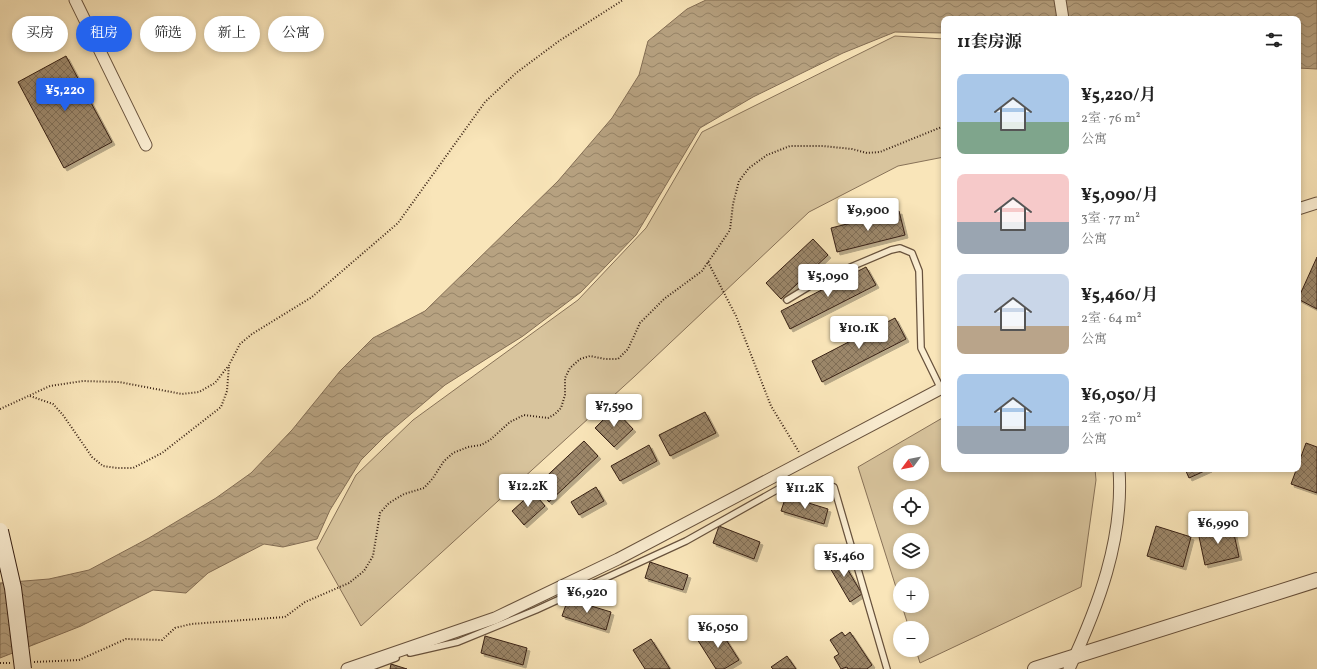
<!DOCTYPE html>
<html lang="zh">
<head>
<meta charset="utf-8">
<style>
	:root { --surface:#fff; --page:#f2f2f2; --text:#222; --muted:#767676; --accent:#2563eb }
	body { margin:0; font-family:Vollkorn,"Noto Serif SC",serif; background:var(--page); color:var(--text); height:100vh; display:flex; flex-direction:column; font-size:15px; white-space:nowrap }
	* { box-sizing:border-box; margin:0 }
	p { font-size:13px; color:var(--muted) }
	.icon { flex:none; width:22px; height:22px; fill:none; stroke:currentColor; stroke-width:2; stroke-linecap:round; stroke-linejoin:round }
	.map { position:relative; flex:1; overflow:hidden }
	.sheet { position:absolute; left:941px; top:16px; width:360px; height:456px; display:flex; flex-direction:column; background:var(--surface); border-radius:8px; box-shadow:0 2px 6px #0003 }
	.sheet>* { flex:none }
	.banner { position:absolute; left:12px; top:16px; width:380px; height:36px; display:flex; gap:8px }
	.needle { width:26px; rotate:238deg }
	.tools { position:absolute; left:893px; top:445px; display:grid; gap:8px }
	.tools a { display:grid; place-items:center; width:36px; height:36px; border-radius:50%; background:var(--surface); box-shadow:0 2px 6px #0003; font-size:20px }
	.price { position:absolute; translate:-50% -34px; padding:0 9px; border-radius:4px; background:#fff; color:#222; font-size:13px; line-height:26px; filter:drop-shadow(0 1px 2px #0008) }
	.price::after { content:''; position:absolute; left:50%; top:24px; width:12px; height:9px; margin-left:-6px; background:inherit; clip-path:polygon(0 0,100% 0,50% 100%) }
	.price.selected { background:var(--accent); color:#fff }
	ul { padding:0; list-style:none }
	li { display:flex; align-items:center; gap:12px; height:100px; padding:0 16px }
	li span { display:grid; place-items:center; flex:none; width:112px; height:80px; border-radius:8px; color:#555 }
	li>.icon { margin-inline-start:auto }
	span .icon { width:48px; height:48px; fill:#fffc; stroke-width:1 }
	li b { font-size:17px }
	h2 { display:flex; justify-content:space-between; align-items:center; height:48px; padding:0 16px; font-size:17px }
	.tag { padding:0 14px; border-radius:18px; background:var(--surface); box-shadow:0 2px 6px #0003; font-size:14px; line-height:36px }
	.tag.selected { background:var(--accent); color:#fff }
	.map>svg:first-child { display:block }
	.green { fill:#d8c49d; stroke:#887258; fill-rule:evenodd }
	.water { fill:url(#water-waves); stroke:#846e55 }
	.building { fill:url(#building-cross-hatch); stroke:#382114; filter:url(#shadow) }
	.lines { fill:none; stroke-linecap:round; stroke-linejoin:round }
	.service-casing { stroke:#68523d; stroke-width:8 }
	.minor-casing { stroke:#68523d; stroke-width:13 }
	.tertiary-casing { stroke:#68523d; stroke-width:16 }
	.path { stroke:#382114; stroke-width:2; stroke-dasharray:1 2; stroke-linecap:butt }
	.service { stroke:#fbeed2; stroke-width:5.5 }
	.minor { stroke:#fbeed2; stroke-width:11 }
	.tertiary { stroke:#fbeed2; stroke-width:14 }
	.secondary-bridge-casing { stroke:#382114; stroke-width:18; stroke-linecap:butt }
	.secondary-bridge { stroke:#fbeed2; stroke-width:16 }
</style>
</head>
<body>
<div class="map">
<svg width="1317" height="669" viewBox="0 0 1317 669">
	<defs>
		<pattern id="water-waves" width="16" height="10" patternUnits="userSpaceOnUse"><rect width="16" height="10" fill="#b7a281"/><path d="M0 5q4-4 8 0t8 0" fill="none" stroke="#968468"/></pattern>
		<pattern id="building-cross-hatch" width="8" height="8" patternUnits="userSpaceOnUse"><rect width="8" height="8" fill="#9c876a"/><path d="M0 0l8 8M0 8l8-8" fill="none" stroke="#806e56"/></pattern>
		<filter id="shadow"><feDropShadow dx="3" dy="3" stdDeviation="0" flood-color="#0004"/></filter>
	</defs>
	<rect width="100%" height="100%" fill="#f9e5b9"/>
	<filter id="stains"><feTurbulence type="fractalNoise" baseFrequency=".005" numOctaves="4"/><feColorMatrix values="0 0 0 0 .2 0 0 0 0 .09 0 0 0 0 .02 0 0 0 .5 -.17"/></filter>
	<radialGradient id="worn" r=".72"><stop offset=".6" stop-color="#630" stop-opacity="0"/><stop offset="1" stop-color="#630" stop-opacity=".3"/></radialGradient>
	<!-- green -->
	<path class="green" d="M895,36L944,39V157L898,166L809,212L635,376L361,626L317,548L356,475L413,420L578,300L646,228L702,132Z
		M944,417V469H1095L1096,480L1081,587L920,663L916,650H922V628H909L902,606H922V584H900V600L858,467ZM900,452H922V474H900ZM900,496H922V518H900ZM900,540H922V562H900Z"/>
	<!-- water -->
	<path class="water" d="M706,0H1317V69L1298,68V19H944V33L895,32L843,53L753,97L700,128L636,235L581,292L523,336L445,385L385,436L361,460L330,510L317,539L283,547L264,544L208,573L186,593L153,590L81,626L0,658V583L49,579L89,570L149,538L216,498L251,473L292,430L340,371L373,338L425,311L558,181L612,118L639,75L648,41L687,9Z"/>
	<!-- building -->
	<path class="building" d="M66,56L112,142L64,168L18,82Z
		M899,211L905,235L837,252L831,228Z
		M813,239L828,255L781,299L766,283Z
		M1317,257V309L1298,299Z
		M866,267L876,285L790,329L781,311Z
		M895,318L906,339L822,382L812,361Z
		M614,409L633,429L614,447L595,428Z
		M705,412L716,433L670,456L659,435Z
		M584,441L598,456L549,502L535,487Z
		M1306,443L1317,447V493L1291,484Z
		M649,445L657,461L620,481L611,466Z
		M1185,469H1209L1189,478Z
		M596,487L604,501L579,515L571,502Z
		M533,492L545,506L524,525L512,511Z
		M786,496L828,509L824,524L781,511Z
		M1232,525L1239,557L1205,565L1198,532Z
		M719,526L760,542L754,559L713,543Z
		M1156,526L1191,537L1183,567L1147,556Z
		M838,553L862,594L850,602L826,561Z
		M650,562L688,575L683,590L645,578Z
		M568,599L611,612L606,630L562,616Z
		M718,627L739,660L724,669H716L697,639Z
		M842,632L845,636L850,632L872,665L867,669H848L847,667L841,669L834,657L839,654L830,640Z
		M485,636L527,648L523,665L481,653Z
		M651,639L670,669H645L633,650Z
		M787,656L796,669H773L771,667Z
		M391,664L407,669H390Z"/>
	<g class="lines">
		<!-- service casing -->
		<g class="service-casing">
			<path id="service" d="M787,300L820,280L891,250L900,248L912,253L919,271L921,348L941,389
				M410,653L458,642L536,610L686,541L782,487L813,483L834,487L887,669
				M366,669L396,658"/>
		</g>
		<!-- minor casing -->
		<g class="minor-casing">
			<path id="minor" d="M75,0L146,145
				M1060,0L1063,19
				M1298,209L1317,203
				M347,669L495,618L618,559L944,387
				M1069,669C1098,607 1124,539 1119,469"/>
		</g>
		<!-- tertiary casing -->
		<g class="tertiary-casing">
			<path id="tertiary" d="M1035,669L1317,580"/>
		</g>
		<!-- path -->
		<path class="path" d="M708,262L736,316L771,406L799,452
			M30,396L53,404L63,415L92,457L103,466L117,468H133L162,453L221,407L227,391L229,365
			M0,409L50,386L83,381L119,382L182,394L199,392L215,383L229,365L240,344L252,334L312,297L398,223L485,102L516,73L559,41L623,0
			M34,662L79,660L126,639L162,640L175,628L191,624L285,617L305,602L349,583L364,571L373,556L380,513L389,503L404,494L424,488L433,478L444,461L453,453L468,447L481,445L490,440L510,422L524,415L548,418L555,414L561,408L565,395V378L570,368L580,359L590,356L605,359H618L628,349L640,323L664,299L702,271L730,230L733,204L739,181L749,168L767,155L790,146H823L852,149L867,153L880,152L944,126
			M0,663H10"/>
		<!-- service -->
		<use href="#service" class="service"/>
		<!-- minor -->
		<use href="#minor" class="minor"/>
		<!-- tertiary -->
		<use href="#tertiary" class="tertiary"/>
		<!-- secondary-bridge casing -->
		<g class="secondary-bridge-casing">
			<path id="secondary-bridge" d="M0,531L13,588L23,669"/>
		</g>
		<!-- secondary-bridge -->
		<use href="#secondary-bridge" class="secondary-bridge"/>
	</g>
	<rect width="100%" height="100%" filter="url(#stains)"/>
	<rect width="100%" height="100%" fill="url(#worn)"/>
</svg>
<div class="tools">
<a><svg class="needle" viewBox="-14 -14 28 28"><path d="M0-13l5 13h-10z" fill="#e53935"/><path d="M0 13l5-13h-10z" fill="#767676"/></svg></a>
<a><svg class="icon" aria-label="locate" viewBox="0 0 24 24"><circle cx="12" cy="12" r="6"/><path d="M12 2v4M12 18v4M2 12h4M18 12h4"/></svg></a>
<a><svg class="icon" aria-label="layers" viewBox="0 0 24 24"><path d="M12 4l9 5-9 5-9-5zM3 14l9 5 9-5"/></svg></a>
<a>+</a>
<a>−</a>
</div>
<b class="price selected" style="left:65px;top:112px">¥5,220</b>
<b class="price" style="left:868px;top:232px">¥9,900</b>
<b class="price" style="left:828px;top:298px">¥5,090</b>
<b class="price" style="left:859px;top:350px">¥10.1K</b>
<b class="price" style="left:614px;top:428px">¥7,590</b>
<b class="price" style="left:528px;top:508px">¥12.2K</b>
<b class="price" style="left:805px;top:510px">¥11.2K</b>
<b class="price" style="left:1218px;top:545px">¥6,990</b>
<b class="price" style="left:844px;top:578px">¥5,460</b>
<b class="price" style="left:587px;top:614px">¥6,920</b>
<b class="price" style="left:718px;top:649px">¥6,050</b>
<div class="banner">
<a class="tag">买房</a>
<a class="tag selected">租房</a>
<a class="tag">筛选</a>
<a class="tag">新上</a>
<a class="tag">公寓</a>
</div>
<section class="sheet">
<h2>11套房源<svg class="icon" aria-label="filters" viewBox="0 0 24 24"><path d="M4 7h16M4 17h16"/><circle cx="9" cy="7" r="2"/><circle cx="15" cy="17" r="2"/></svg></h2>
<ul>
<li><span style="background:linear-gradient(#a9c7e8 60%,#7fa58c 0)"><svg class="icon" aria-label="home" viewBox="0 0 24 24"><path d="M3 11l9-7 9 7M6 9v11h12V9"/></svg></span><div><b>¥5,220/月</b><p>2室 · 76 m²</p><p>公寓</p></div></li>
<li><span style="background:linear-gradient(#f6c9c9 60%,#9aa5b1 0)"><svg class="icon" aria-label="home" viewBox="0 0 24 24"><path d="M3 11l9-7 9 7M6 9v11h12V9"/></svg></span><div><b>¥5,090/月</b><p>3室 · 77 m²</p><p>公寓</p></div></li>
<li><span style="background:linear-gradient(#c9d6e8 65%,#b9a48a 0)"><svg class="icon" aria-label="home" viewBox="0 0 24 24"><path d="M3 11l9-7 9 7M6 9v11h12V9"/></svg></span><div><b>¥5,460/月</b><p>2室 · 64 m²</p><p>公寓</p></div></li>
<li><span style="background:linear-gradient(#a9c7e8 65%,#9aa5b1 0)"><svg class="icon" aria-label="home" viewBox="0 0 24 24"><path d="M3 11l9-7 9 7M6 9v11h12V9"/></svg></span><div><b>¥6,050/月</b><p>2室 · 70 m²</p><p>公寓</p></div></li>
</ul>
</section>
</div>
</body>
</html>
